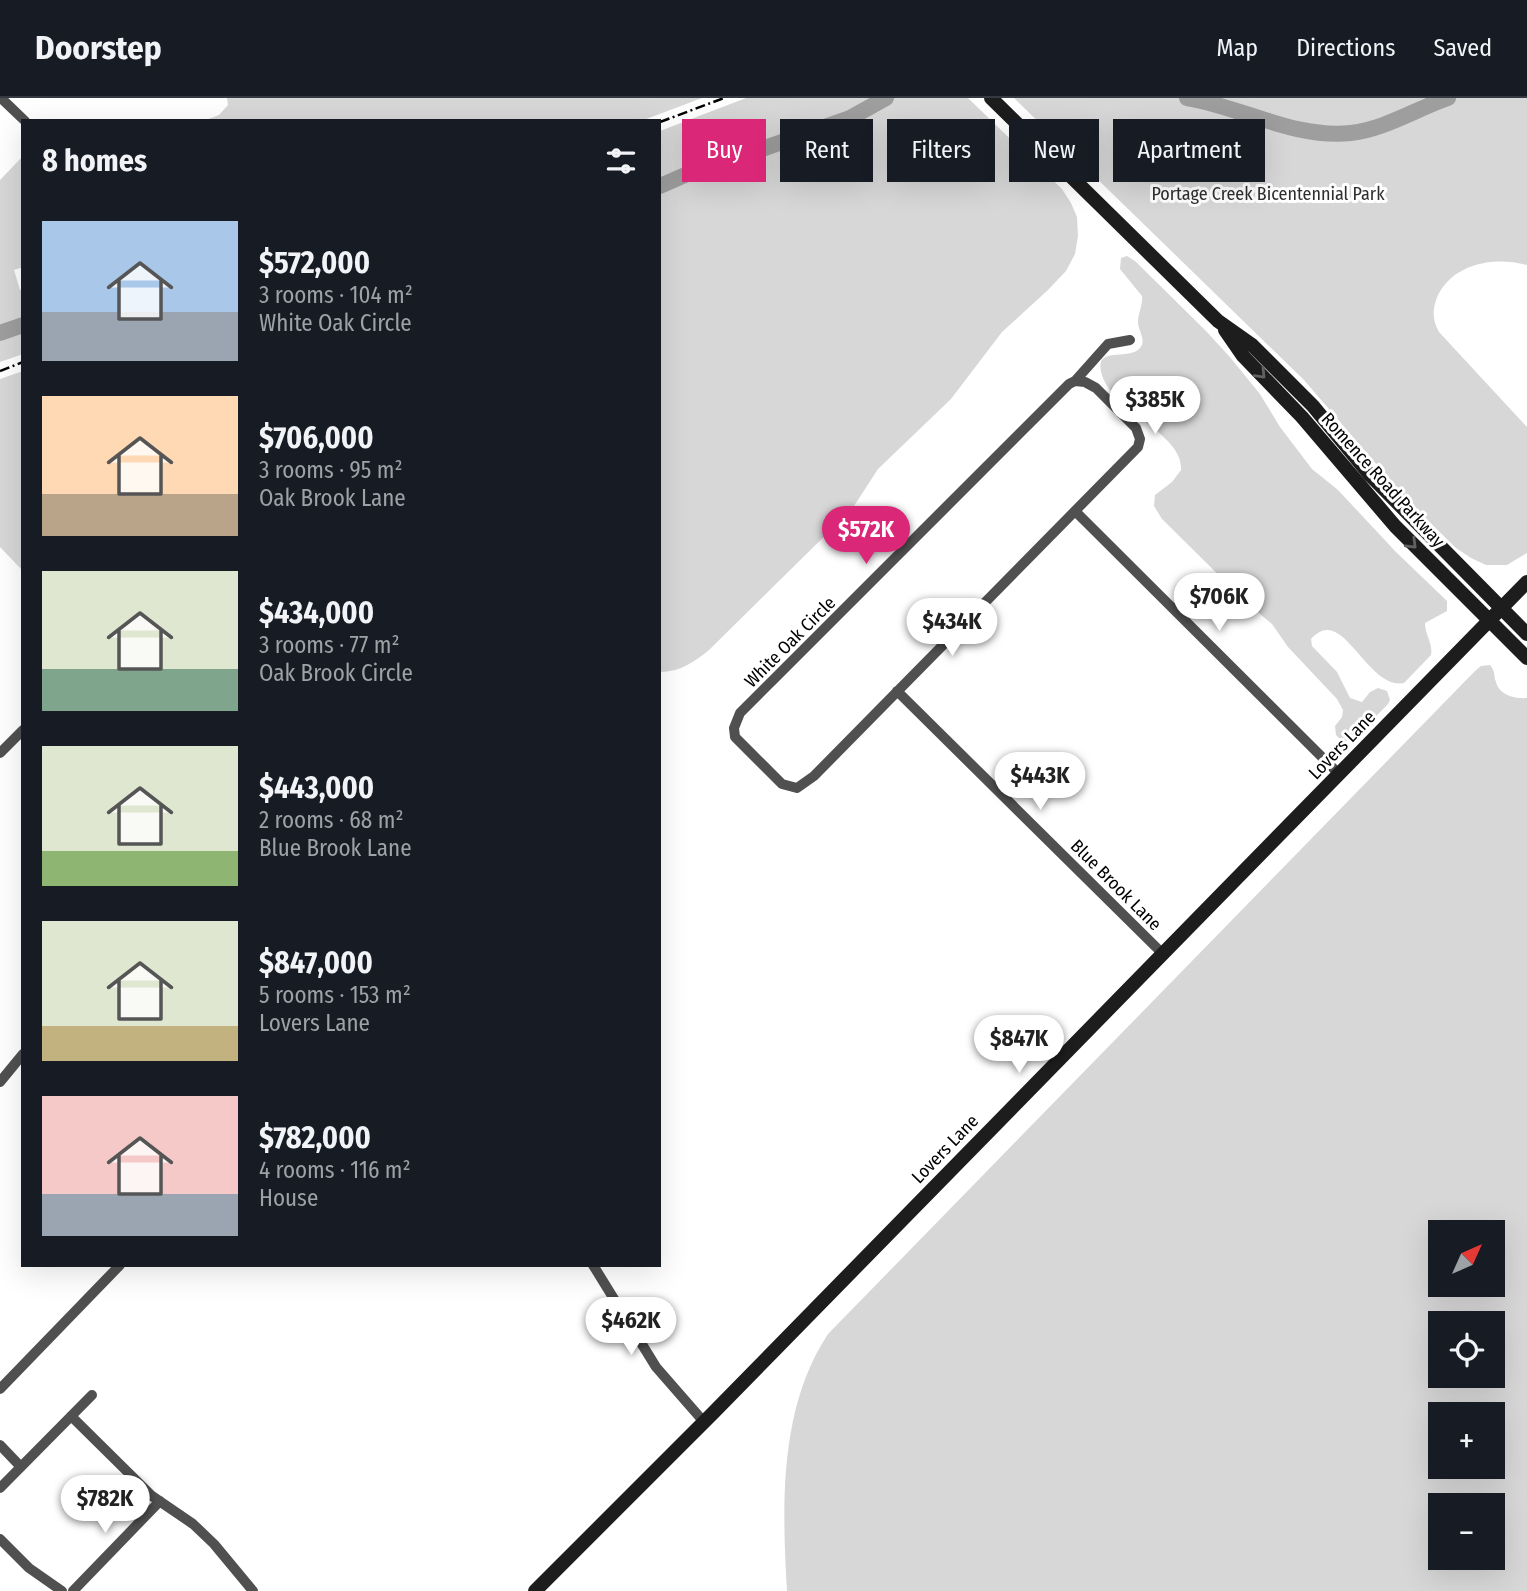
<!DOCTYPE html>
<html lang="en">
<head>
<meta charset="utf-8">
<style>
	:root { --surface:#171b24; --page:#242831; --text:#f1f3f6; --muted:#9ea1a6; --line:#363941; --accent:#db2777 }
	body { margin:0; font-family:"Fira Sans Condensed",sans-serif; background:var(--page); color:var(--text); height:100vh; display:flex; flex-direction:column; font-size:26px; white-space:nowrap }
	* { box-sizing:border-box; margin:0 }
	p { font-size:23px; color:var(--muted) }
	.icon { flex:none; width:38px; height:38px; fill:none; stroke:currentColor; stroke-width:2; stroke-linecap:round; stroke-linejoin:round }
	.map { position:relative; flex:1; overflow:hidden }
	.side { position:absolute; left:21px; top:21px; width:640px; height:1148px; display:flex; flex-direction:column; background:var(--surface); border-radius:0px; box-shadow:0 7px 28px #0002 }
	.side>* { flex:none }
	.guide { position:absolute; left:682px; top:21px; width:665px; height:63px; display:flex; gap:14px }
	.needle { width:46px; rotate:45deg }
	.fabs { position:absolute; left:1428px; top:1122px; display:grid; gap:14px }
	.fabs a { display:grid; place-items:center; width:77px; height:77px; border-radius:0px; background:var(--surface); box-shadow:0 7px 28px #0002; font-size:35px }
	.price { position:absolute; translate:-50% -60px; padding:0 16px; border-radius:24px; background:#fff; color:#222; font-size:23px; line-height:46px; filter:drop-shadow(0 2px 4px #0008) }
	.price::after { content:''; position:absolute; left:50%; top:42px; width:21px; height:16px; margin-left:-10px; background:inherit; clip-path:polygon(0 0,100% 0,50% 100%) }
	.price.current { background:var(--accent); color:#fff }
	ul { padding:0; list-style:none }
	li { display:flex; align-items:center; gap:21px; height:175px; padding:0 21px }
	li span { display:grid; place-items:center; flex:none; width:196px; height:140px; border-radius:0px; color:#555 }
	li>.icon { margin-inline-start:auto }
	span .icon { width:84px; height:84px; fill:#fffc; stroke-width:1 }
	li b { font-size:30px }
	h2 { display:flex; justify-content:space-between; align-items:center; height:84px; padding:0 21px; font-size:30px }
	.tag { padding:0 24px; border-radius:0px; background:var(--surface); box-shadow:0 7px 28px #0002; font-size:24px; line-height:63px }
	.tag.current { background:var(--accent); color:#fff }
	header { display:flex; align-items:center; gap:42px; box-sizing:border-box; height:98px; padding:0 35px; background:var(--surface); border-bottom:2px solid var(--line) }
	header strong { font-size:33px }
	nav { display:flex; gap:38px; margin-inline-start:auto; font-size:24px }
	.map>svg:first-child { display:block }
	.green { fill:#d7d7d7; fill-rule:evenodd }
	.lines { fill:none; stroke-linecap:round; stroke-linejoin:round }
	.river { stroke:#9e9e9e; stroke-width:16 }
	.street { stroke:#505050; stroke-width:10 }
	.secondary { stroke:#1d1d1d; stroke-width:14 }
	.rail { stroke:#000; stroke-width:2.5; stroke-dasharray:10 3.5 2 3.5; stroke-linecap:butt }
	.oneway { stroke:#616161 }
	.labels { text-anchor:middle; dominant-baseline:central; stroke-width:6; stroke-linejoin:round; paint-order:stroke }
	.park-label { font-size:18px; fill:#2e2e2e; stroke:#fff }
	.street-label { font-size:18px; fill:#000; stroke:#fff }
</style>
</head>
<body>
<header>
<strong>Doorstep</strong>
<nav><a>Map</a><a>Directions</a><a>Saved</a></nav>
</header>
<div class="map">
<svg width="1527" height="1493" viewBox="0 0 1527 1493">
	<rect width="100%" height="100%" fill="#fff"/>
	<!-- green -->
	<path class="green" d="M227,0H702L641,23H203L219,17L228,7Z
		M746,0H968L1062,91L1071,105L1077,119L1078,138L1075,156L1066,173L1048,192L1002,234L951,301L878,371L852,411L709,552C694,564 680,574 660,574V33Z
		M1014,0H1527V167C1495,158 1454,165 1438,197C1432,211 1432,221 1439,234L1527,329V455L1507,467H1486L1471,460L1456,450L1407,402L1304,282Z
		M23,58V169L14,172L20,192L23,191V223L0,230V82Z
		M1127,158L1135,163L1206,233L1229,258L1260,296L1280,329L1312,371L1338,392L1396,454L1447,503V513L1425,525C1425,537 1433,545 1431,557L1404,585C1366,592 1343,504 1311,541L1312,548L1337,574L1350,600L1362,604L1370,594L1378,590L1387,593L1390,602L1388,606L1352,643H1342L1336,637L1335,628L1342,619L1343,612L1337,601L1288,549L1272,526L1248,506L1162,421L1154,408L1155,397L1172,384L1181,372C1184,337 1116,314 1103,280C1090,245 1129,264 1140,250C1147,242 1138,233 1138,224C1138,215 1143,207 1142,198L1120,171L1121,160Z
		M23,232V256L0,264V240Z
		M23,273V473L0,449V281Z
		M1490,567C1496,574 1493,577 1496,584C1499,597 1515,601 1527,600V1493H787C782,1407 779,1310 828,1236L1475,573L1481,568ZM1440,1134H1493V1186H1440ZM1440,1225H1493V1278H1440ZM1440,1316H1493V1368H1440ZM1440,1407H1493V1460H1440Z"/>
	<g class="lines">
		<!-- river -->
		<path class="river" d="M1187,0C1242,9 1294,41 1351,35C1385,31 1416,11 1448,0
			M660,88L708,67L742,58L850,20L886,0
			M0,235L23,227"/>
		<!-- street -->
		<path class="street" d="M1,0L25,23
			M1075,283L1085,284L1096,290L1136,330L1140,341L1138,349L814,678L797,690L782,686L735,639L734,630L740,615L1069,286L1075,283L1108,246L1130,242
			M1076,414L1340,677
			M897,593L1163,856
			M0,655L23,632
			M0,984L23,956
			M593,1167L656,1269L704,1324
			M0,1291L120,1167
			M71,1318L152,1398L193,1426L214,1446L253,1493
			M0,1347L21,1369
			M0,1390L92,1297
			M0,1441L29,1470L62,1493
			M73,1493L160,1403"/>
		<!-- secondary -->
		<path class="secondary" d="M991,0L1218,223L1252,247L1313,308L1370,377L1527,536
			M1225,232L1243,258L1302,319L1395,428L1527,560
			M535,1493L713,1315L1527,484"/>
		<!-- rail -->
		<path class="rail" d="M660,24L724,0
			M0,273L23,264"/>
	</g>
	<!-- one-way arrows -->
	<defs><path id="oneway-chevron" d="M-2-3.5L2.5 0L-2 3.5" fill="none" stroke-width="1.6" stroke-linecap="round" stroke-linejoin="round" transform="scale(1.75)"/></defs>
	<g class="oneway">
		<use href="#oneway-chevron" transform="translate(1261 276) rotate(46)"/>
		<use href="#oneway-chevron" transform="translate(1412 446) rotate(45)"/>
	</g>
	<g class="labels">
		<!-- park labels -->
		<g class="park-label">
			<text x="1268" y="96">Portage Creek Bicentennial Park</text>
		</g>
		<!-- street labels -->
		<g class="street-label">
			<text transform="translate(1383 382) rotate(48)">Romence Road Parkway</text>
			<text transform="translate(790 544) rotate(-45)">White Oak Circle</text>
			<text transform="translate(1342 647) rotate(-46)">Lovers Lane</text>
			<text transform="translate(1116 787) rotate(45)">Blue Brook Lane</text>
			<text transform="translate(945 1051) rotate(-46)">Lovers Lane</text>
		</g>
	</g>
</svg>
<div class="fabs">
<a><svg class="needle" viewBox="-14 -14 28 28"><path d="M0-13l5 13h-10z" fill="#e53935"/><path d="M0 13l5-13h-10z" fill="#9ea1a6"/></svg></a>
<a><svg class="icon" aria-label="locate" viewBox="0 0 24 24"><circle cx="12" cy="12" r="6"/><path d="M12 2v4M12 18v4M2 12h4M18 12h4"/></svg></a>
<a>+</a>
<a>−</a>
</div>
<b class="price" style="left:1155px;top:338px">$385K</b>
<b class="price current" style="left:866px;top:468px">$572K</b>
<b class="price" style="left:1219px;top:535px">$706K</b>
<b class="price" style="left:952px;top:560px">$434K</b>
<b class="price" style="left:1040px;top:714px">$443K</b>
<b class="price" style="left:1019px;top:977px">$847K</b>
<b class="price" style="left:631px;top:1259px">$462K</b>
<b class="price" style="left:105px;top:1437px">$782K</b>
<div class="guide">
<a class="tag current">Buy</a>
<a class="tag">Rent</a>
<a class="tag">Filters</a>
<a class="tag">New</a>
<a class="tag">Apartment</a>
</div>
<section class="side">
<h2>8 homes<svg class="icon" aria-label="filters" viewBox="0 0 24 24"><path d="M4 7h16M4 17h16"/><circle cx="9" cy="7" r="2"/><circle cx="15" cy="17" r="2"/></svg></h2>
<ul>
<li><span style="background:linear-gradient(#a9c7e8 65%,#9aa5b1 0)"><svg class="icon" aria-label="home" viewBox="0 0 24 24"><path d="M3 11l9-7 9 7M6 9v11h12V9"/></svg></span><div><b>$572,000</b><p>3 rooms · 104 m²</p><p>White Oak Circle</p></div></li>
<li><span style="background:linear-gradient(#ffd9b3 70%,#b9a48a 0)"><svg class="icon" aria-label="home" viewBox="0 0 24 24"><path d="M3 11l9-7 9 7M6 9v11h12V9"/></svg></span><div><b>$706,000</b><p>3 rooms · 95 m²</p><p>Oak Brook Lane</p></div></li>
<li><span style="background:linear-gradient(#dfe7d0 70%,#7fa58c 0)"><svg class="icon" aria-label="home" viewBox="0 0 24 24"><path d="M3 11l9-7 9 7M6 9v11h12V9"/></svg></span><div><b>$434,000</b><p>3 rooms · 77 m²</p><p>Oak Brook Circle</p></div></li>
<li><span style="background:linear-gradient(#dfe7d0 75%,#8fb573 0)"><svg class="icon" aria-label="home" viewBox="0 0 24 24"><path d="M3 11l9-7 9 7M6 9v11h12V9"/></svg></span><div><b>$443,000</b><p>2 rooms · 68 m²</p><p>Blue Brook Lane</p></div></li>
<li><span style="background:linear-gradient(#dfe7d0 75%,#c2b280 0)"><svg class="icon" aria-label="home" viewBox="0 0 24 24"><path d="M3 11l9-7 9 7M6 9v11h12V9"/></svg></span><div><b>$847,000</b><p>5 rooms · 153 m²</p><p>Lovers Lane</p></div></li>
<li><span style="background:linear-gradient(#f6c9c9 70%,#9aa5b1 0)"><svg class="icon" aria-label="home" viewBox="0 0 24 24"><path d="M3 11l9-7 9 7M6 9v11h12V9"/></svg></span><div><b>$782,000</b><p>4 rooms · 116 m²</p><p>House</p></div></li>
</ul>
</section>
</div>
</body>
</html>
